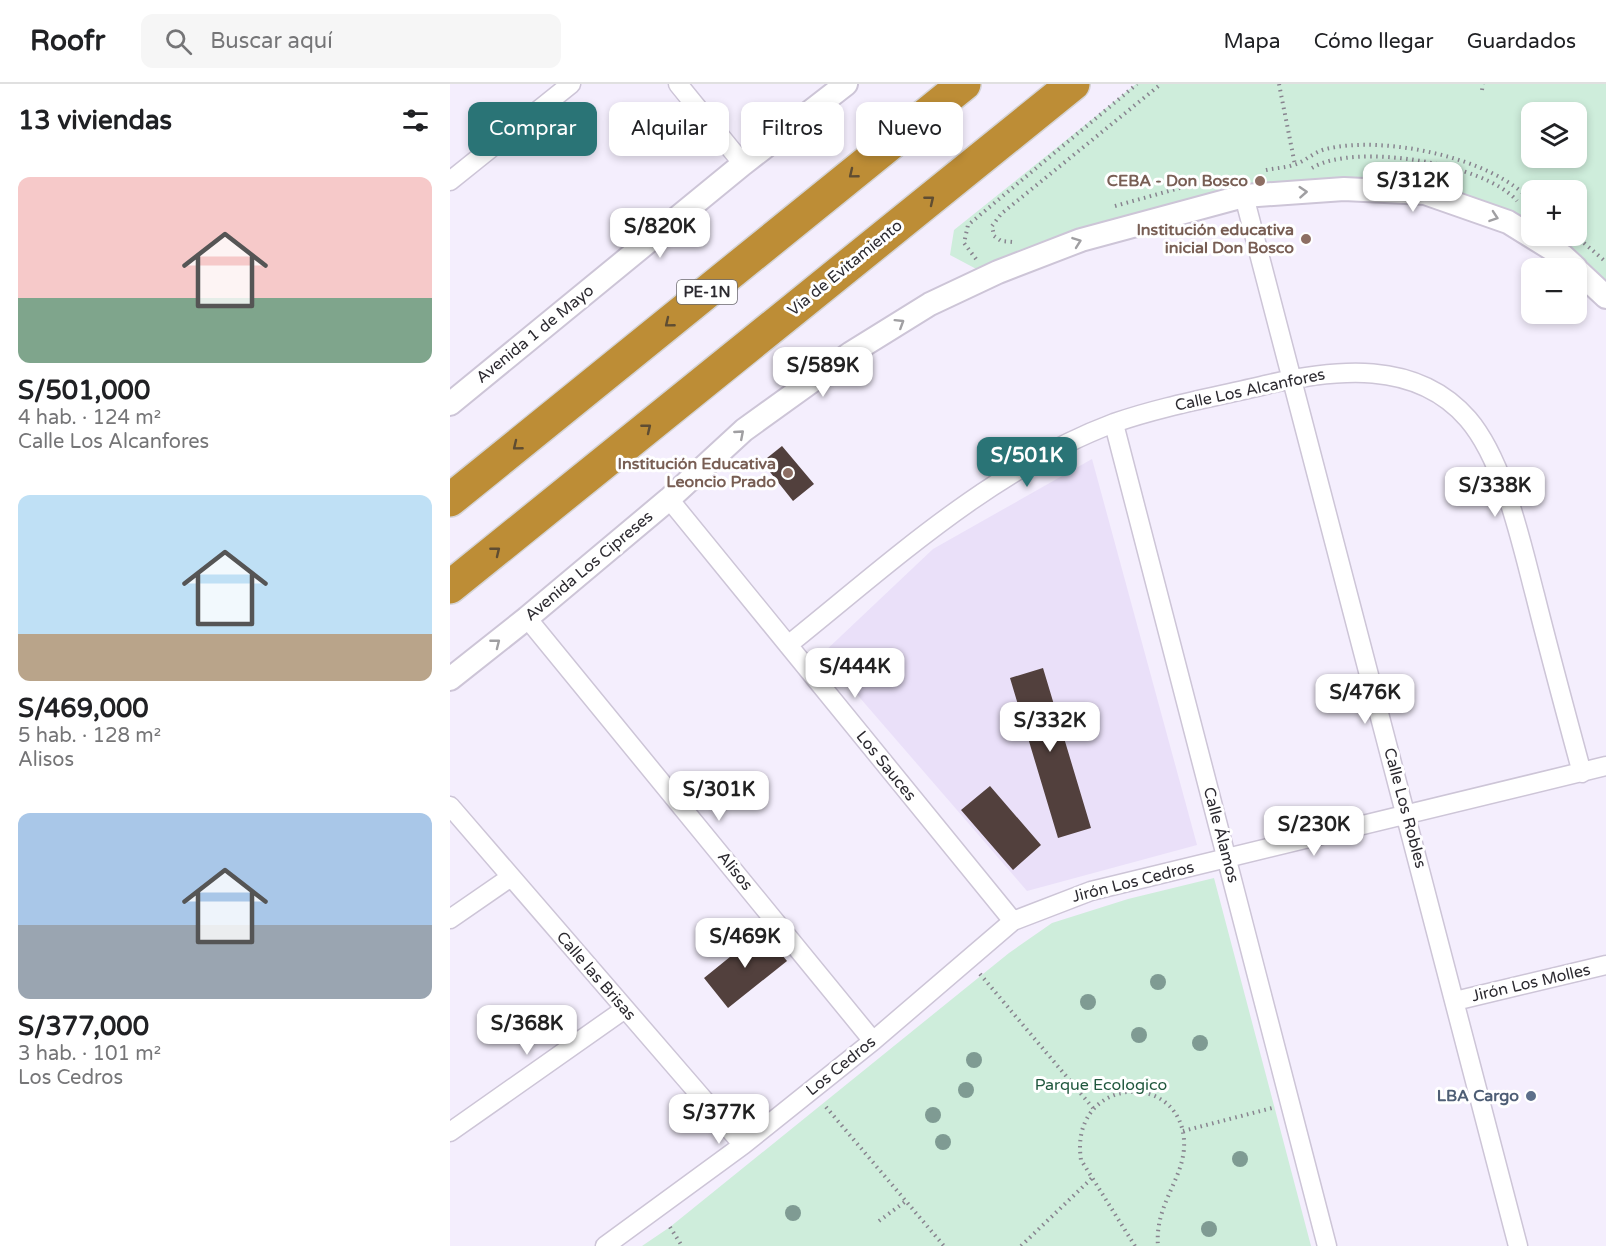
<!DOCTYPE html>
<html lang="es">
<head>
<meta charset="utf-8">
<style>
	:root { --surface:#fff; --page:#f6f6f6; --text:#202124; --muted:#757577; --line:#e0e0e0; --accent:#2a7476 }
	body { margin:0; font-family:"Varela Round",sans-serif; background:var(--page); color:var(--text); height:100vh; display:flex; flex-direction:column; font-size:22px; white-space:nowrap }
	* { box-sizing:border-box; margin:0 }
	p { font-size:20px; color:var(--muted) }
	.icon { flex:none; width:33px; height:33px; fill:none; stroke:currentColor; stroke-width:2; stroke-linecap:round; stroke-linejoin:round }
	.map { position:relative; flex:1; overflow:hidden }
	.sheet { display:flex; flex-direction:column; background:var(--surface); width:450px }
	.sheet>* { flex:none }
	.guide { position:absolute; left:18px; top:18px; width:570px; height:54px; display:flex; gap:12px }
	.buttons { position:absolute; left:1071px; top:18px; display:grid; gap:12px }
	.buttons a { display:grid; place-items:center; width:66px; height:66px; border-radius:12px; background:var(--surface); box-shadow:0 3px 9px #0003; font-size:30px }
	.price { position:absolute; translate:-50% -51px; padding:0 14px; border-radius:12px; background:#fff; color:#222; font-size:20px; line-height:39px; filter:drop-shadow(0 2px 3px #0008) }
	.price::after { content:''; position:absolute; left:50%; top:36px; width:18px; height:14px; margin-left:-9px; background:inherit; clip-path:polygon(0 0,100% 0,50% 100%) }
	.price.current { background:var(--accent); color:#fff }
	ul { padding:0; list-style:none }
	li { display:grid; align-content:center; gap:12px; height:318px; padding:0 18px }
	li span { display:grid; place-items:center; height:186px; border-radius:12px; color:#555 }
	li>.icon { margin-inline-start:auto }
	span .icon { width:108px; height:108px; fill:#fffc; stroke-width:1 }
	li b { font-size:26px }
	h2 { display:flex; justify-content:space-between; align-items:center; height:72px; padding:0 18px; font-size:26px }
	.chip { padding:0 21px; border-radius:12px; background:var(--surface); box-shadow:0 3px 9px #0003; font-size:21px; line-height:54px }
	.chip.current { background:var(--accent); color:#fff }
	header { display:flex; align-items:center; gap:36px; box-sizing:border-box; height:84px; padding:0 30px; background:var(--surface); border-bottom:2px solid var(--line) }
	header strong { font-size:28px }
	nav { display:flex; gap:33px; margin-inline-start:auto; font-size:21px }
	.search { width:420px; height:54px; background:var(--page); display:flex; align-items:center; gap:15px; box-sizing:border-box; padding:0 21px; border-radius:12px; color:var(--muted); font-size:22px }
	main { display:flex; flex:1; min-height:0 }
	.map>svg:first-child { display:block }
	.built { fill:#eae0f9 }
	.green { fill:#ceeddb; fill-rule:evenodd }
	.building { fill:#52403d }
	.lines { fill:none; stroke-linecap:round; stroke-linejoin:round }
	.minor-casing { stroke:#cdc5d7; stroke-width:21 }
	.tertiary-casing { stroke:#cdc5d7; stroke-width:26 }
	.motorway-casing { stroke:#d5d4d6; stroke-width:36 }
	.path { stroke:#88848f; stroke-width:4; stroke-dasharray:1.5 4.5; stroke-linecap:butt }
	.minor { stroke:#fff; stroke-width:18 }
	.tertiary { stroke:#fff; stroke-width:22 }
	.motorway { stroke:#bd8d36; stroke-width:33 }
	.tree { fill:#7f9b93 }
	.oneway { stroke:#5f4d32 }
	.oneway2 { stroke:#a09fa2 }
	.education-dot { fill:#8d6e63; stroke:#fff; stroke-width:2 }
	.service-dot { fill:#5c6f8a; stroke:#fff; stroke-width:2 }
	.labels { text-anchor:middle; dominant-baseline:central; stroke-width:6; stroke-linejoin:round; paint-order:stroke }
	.shield { fill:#fff; stroke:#6b6a6e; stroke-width:1.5 }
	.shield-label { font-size:15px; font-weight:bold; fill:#2c2a30 }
	.education-label { font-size:16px; font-weight:bold; fill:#785e54; stroke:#fff; text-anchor:end }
	.street-label { font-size:16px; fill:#2c2a30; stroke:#fff }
	.park-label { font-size:16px; fill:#20573d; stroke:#fff }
	.service-label { font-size:16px; font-weight:bold; fill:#4e5e75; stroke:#fff; text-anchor:end }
</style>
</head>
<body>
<header>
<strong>Roofr</strong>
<div class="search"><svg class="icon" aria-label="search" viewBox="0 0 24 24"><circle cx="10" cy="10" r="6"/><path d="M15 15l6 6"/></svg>Buscar aquí</div>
<nav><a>Mapa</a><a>Cómo llegar</a><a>Guardados</a></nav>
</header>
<main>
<section class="sheet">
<h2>13 viviendas<svg class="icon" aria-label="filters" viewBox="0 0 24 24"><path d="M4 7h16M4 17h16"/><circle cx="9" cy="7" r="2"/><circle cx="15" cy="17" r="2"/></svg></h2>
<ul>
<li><span style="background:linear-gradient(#f6c9c9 65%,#7fa58c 0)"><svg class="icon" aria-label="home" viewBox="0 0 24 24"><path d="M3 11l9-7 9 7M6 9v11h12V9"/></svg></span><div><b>S/501,000</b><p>4 hab. · 124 m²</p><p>Calle Los Alcanfores</p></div></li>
<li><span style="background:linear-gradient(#bfe0f5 75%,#b9a48a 0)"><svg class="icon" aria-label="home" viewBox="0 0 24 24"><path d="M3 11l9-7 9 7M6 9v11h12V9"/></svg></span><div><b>S/469,000</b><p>5 hab. · 128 m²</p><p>Alisos</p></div></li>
<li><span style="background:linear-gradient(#a9c7e8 60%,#9aa5b1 0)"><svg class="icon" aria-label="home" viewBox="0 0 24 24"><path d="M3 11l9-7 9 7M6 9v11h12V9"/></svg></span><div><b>S/377,000</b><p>3 hab. · 101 m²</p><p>Los Cedros</p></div></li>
</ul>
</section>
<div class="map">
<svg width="1156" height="1162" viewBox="0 0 1156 1162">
	<rect width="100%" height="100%" fill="#f4eefd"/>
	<!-- built -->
	<path class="built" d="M642,375L747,761L577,807L372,570L483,465Z"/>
	<!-- green -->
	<path class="green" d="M686,0H1156V199L1126,169L1099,152H1126V106H1082L1081,140L999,104L1008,89L962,82L930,81L915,95L845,99L532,188L500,171L504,146ZM1082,28H1126V74H1082Z
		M764,794L861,1162H192L220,1143L559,869L602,839L678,815Z"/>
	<!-- building -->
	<path class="building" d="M332,362L364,400L343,417L312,378Z
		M593,584L641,744L608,754L560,594Z
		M540,702L591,761L563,786L511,726Z
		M312,847L337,877L278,924L254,894Z"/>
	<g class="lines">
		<!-- minor casing -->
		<g class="minor-casing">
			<path id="minor" d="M228,0L293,80
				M0,97L121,0
				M794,112L1068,1162
				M664,340L877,1162
				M219,415L563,837
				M77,534L423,957
				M338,561C439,480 541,385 664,339C713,322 765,313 815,301C884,285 966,275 1018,335C1054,377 1071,458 1085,511C1100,571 1116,630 1132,689
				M0,722L293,1061
				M0,835L61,793
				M1005,917L1156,881
				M0,1048L175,925
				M155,1162L293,1061L423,957L563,837L641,807L1156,682"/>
		</g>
		<!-- tertiary casing -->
		<g class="tertiary-casing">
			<path id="tertiary" d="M1126,185L1156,213
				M0,320L293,80L396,0
				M0,595L77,534L219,415L294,346L401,269L480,220L548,188L631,156L794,112L894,105L975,109L1058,138L1113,172L1126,184"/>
		</g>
		<!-- motorway casing -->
		<g class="motorway-casing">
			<path id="motorway" d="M0,416L514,0
				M0,503L623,0"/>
		</g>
		<!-- path -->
		<path class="path" d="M829,0L845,81
			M1032,6L1033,0
			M862,84C904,58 1035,79 1067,117
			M816,86C825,84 835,84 843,81C855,78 863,68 876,65C932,51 1043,73 1082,118
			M665,122L762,95
			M562,158L551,157L544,152L542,142L551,130L711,0
			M1134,159L1156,178
			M526,175L514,159L518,141L687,0
			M530,890L643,1024
			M376,1023L494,1162
			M733,1047L822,1024
			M429,1137L456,1117
			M220,1143L232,1162
			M571,1162L642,1094
			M685,1162L631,1076C619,997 720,985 733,1048C741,1090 704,1116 708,1162"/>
		<!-- minor -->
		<use href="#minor" class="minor"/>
		<!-- tertiary -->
		<use href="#tertiary" class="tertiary"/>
		<!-- motorway -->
		<use href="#motorway" class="motorway"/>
	</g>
	<!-- trees -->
	<g class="tree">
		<circle cx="708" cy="898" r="8"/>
		<circle cx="638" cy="918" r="8"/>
		<circle cx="689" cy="951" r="8"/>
		<circle cx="750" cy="959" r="8"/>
		<circle cx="524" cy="976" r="8"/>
		<circle cx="516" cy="1006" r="8"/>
		<circle cx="483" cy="1031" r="8"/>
		<circle cx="493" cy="1058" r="8"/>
		<circle cx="790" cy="1075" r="8"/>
		<circle cx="343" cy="1129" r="8"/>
		<circle cx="759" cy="1145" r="8"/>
	</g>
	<!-- one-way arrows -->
	<defs><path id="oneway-chevron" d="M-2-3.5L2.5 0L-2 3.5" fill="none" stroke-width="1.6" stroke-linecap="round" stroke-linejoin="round" transform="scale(1.5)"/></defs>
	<g class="oneway">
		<use href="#oneway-chevron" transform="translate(403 90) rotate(141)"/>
		<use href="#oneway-chevron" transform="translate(480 116) rotate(-39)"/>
		<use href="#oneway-chevron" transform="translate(219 239) rotate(141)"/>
		<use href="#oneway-chevron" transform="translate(197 344) rotate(-39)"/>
		<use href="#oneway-chevron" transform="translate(67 362) rotate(141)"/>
		<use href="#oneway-chevron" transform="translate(46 467) rotate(-39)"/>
	</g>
	<g class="oneway2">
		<use href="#oneway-chevron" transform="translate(853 108) rotate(-4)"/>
		<use href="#oneway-chevron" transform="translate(1044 133) rotate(19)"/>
		<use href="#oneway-chevron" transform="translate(627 158) rotate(-20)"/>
		<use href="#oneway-chevron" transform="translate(450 239) rotate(-32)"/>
		<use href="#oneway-chevron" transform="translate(290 350) rotate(-41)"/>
		<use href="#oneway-chevron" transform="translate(46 559) rotate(-38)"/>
	</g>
	<!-- markers -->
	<g class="education-dot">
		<circle cx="810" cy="97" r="6"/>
		<circle cx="856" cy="155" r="6"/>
		<circle cx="338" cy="389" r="6"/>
	</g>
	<circle class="service-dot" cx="1081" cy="1012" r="6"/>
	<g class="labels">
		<!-- shield labels -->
		<rect class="shield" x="227" y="196" width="60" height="24" rx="4.5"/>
		<g class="shield-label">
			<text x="257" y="208">PE-1N</text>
		</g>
		<!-- education labels -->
		<g class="education-label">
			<text x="798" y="97">CEBA - Don Bosco</text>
			<text x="844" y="146">Institución educativa<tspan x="844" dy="18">inicial Don Bosco</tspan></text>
			<text x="326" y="380">Institución Educativa<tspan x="326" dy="18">Leoncio Prado</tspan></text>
		</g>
		<!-- street labels -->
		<g class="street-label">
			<text transform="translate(395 184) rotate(-39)">Vía de Evitamiento</text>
			<text transform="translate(85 250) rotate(-39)">Avenida 1 de Mayo</text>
			<text transform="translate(800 306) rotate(-12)">Calle Los Alcanfores</text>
			<text transform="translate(139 482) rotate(-40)">Avenida Los Cipreses</text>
			<text transform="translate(436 682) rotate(51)">Los Sauces</text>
			<text transform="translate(955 724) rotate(75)">Calle Los Robles</text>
			<text transform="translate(771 751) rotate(75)">Calle Álamos</text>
			<text transform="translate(285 787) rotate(51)">Alisos</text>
			<text transform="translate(683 798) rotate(-14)">Jirón Los Cedros</text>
			<text transform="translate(146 892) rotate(49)">Calle las Brisas</text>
			<text transform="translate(1081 899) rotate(-13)">Jirón Los Molles</text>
			<text transform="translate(391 982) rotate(-39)">Los Cedros</text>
		</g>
		<!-- park labels -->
		<g class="park-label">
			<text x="651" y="1001">Parque Ecologico</text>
		</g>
		<!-- service labels -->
		<g class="service-label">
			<text x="1069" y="1012">LBA Cargo</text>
		</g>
	</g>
</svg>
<div class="buttons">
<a><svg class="icon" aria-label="layers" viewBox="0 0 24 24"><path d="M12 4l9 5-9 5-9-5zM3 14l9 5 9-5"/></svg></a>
<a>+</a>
<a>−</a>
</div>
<b class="price" style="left:963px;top:129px">S/312K</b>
<b class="price" style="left:210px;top:175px">S/820K</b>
<b class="price" style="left:373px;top:314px">S/589K</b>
<b class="price current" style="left:577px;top:404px">S/501K</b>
<b class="price" style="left:1045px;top:434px">S/338K</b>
<b class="price" style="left:405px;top:615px">S/444K</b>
<b class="price" style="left:915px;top:641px">S/476K</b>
<b class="price" style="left:600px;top:669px">S/332K</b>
<b class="price" style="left:269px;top:738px">S/301K</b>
<b class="price" style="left:864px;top:773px">S/230K</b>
<b class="price" style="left:295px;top:885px">S/469K</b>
<b class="price" style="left:77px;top:972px">S/368K</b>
<b class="price" style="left:269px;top:1061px">S/377K</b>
<div class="guide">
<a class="chip current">Comprar</a>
<a class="chip">Alquilar</a>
<a class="chip">Filtros</a>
<a class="chip">Nuevo</a>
</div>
</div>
</main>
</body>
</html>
